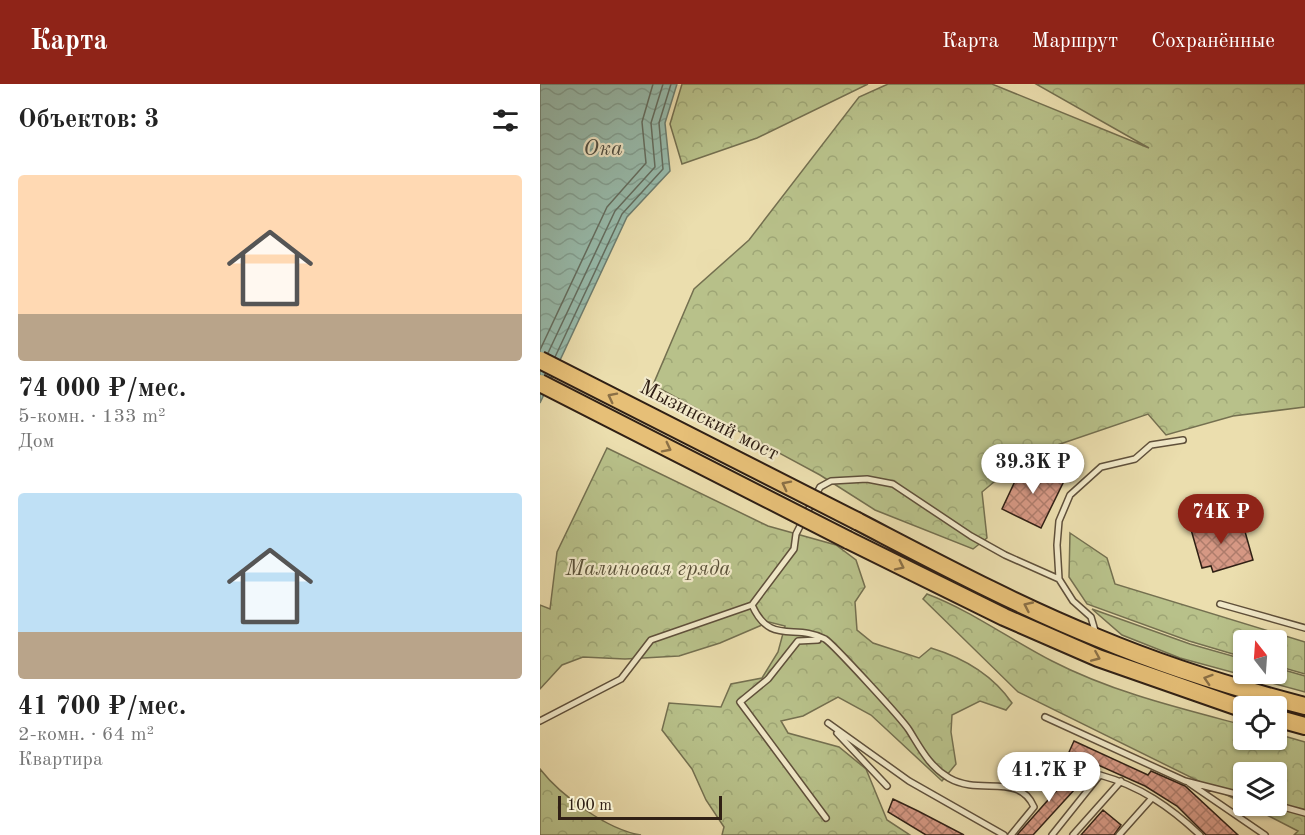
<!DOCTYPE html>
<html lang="ru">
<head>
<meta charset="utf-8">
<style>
	:root { --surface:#fff; --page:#f6f6f6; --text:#222; --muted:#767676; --accent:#8f2418 }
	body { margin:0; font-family:"Old Standard TT",serif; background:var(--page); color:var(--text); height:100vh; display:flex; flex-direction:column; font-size:22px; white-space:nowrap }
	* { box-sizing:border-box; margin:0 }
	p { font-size:20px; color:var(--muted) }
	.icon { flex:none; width:33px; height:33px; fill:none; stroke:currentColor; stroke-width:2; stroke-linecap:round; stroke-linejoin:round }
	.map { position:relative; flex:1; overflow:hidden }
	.details { display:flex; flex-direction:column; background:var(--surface); width:540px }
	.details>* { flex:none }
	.needle { width:39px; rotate:343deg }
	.fabs { position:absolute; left:693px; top:546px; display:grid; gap:12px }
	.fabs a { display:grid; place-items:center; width:54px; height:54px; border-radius:6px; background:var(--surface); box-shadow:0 2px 4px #0004; font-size:30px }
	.scale { position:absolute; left:18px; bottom:15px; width:164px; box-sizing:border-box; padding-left:6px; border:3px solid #302015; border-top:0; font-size:16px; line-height:21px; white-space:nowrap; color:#302015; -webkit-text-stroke:4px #f2eaca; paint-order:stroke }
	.price { position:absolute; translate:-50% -51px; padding:0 14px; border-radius:21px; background:#fff; color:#222; font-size:20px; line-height:39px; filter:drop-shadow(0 2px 3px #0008) }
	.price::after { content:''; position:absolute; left:50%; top:36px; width:18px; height:14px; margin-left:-9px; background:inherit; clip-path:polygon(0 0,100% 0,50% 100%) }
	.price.active { background:var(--accent); color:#fff }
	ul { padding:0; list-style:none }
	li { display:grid; align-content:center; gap:12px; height:318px; padding:0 18px }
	li span { display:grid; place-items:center; height:186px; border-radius:6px; color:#555 }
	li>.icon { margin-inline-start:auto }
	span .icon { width:108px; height:108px; fill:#fffc; stroke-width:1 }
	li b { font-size:26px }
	h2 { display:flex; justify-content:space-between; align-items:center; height:72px; padding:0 18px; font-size:26px }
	header { display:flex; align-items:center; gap:36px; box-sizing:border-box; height:84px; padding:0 30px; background:var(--accent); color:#fff }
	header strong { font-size:28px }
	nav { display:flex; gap:33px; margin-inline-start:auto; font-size:21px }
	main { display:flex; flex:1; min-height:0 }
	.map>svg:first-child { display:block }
	.green { fill:#b8c18a; stroke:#747050; stroke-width:1.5 }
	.forest { fill:url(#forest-crowns); stroke:#747050; stroke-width:1.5 }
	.water { fill:url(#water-waves); stroke:#6e7e70; stroke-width:1.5 }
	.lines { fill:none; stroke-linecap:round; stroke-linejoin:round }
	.shore { stroke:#646e61; stroke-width:1.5 }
	.building { fill:url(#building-cross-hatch); stroke:#302015; stroke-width:1.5 }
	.service-casing { stroke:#5f503b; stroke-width:8 }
	.primary-casing { stroke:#302015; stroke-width:20 }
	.service { stroke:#f2eaca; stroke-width:5 }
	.primary { stroke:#e6bf77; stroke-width:16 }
	.primary-bridge-casing { stroke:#302015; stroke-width:20; stroke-linecap:butt }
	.primary-bridge { stroke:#e6bf77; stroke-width:16 }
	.oneway { stroke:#8b7046 }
	.labels { text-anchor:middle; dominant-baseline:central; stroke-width:4.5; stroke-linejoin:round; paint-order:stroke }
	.street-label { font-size:21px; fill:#302015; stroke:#f2eaca }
	.park-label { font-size:21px; font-style:italic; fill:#595038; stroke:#f2eaca }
	.water-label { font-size:22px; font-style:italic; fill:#4f4f43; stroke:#f2eaca }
</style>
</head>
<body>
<header>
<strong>Карта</strong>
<nav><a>Карта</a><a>Маршрут</a><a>Сохранённые</a></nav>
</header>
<main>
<section class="details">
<h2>Объектов: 3<svg class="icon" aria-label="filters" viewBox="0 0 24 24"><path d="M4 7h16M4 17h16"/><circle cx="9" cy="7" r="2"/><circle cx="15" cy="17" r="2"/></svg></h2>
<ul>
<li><span style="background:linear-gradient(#ffd9b3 75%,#b9a48a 0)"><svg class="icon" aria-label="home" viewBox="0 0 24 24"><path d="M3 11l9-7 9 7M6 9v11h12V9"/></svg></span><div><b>74 000 ₽/мес.</b><p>5-комн. · 133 m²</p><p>Дом</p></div></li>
<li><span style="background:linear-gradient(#bfe0f5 75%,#b9a48a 0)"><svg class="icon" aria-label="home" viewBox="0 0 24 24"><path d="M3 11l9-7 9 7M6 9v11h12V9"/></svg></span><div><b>41 700 ₽/мес.</b><p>2-комн. · 64 m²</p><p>Квартира</p></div></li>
</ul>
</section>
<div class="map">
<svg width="765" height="751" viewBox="0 0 765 751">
	<defs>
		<pattern id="forest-crowns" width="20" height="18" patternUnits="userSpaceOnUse" patternTransform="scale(1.5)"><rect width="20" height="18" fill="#b8c18a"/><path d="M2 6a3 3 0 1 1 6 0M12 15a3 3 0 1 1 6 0" fill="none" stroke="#9ea676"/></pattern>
		<pattern id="water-waves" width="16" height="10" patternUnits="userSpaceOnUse" patternTransform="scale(1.5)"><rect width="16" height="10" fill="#98bcad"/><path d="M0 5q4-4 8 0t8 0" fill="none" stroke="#83a194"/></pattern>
		<pattern id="building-cross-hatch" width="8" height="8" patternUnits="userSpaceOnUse" patternTransform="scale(1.5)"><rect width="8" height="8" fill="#d69884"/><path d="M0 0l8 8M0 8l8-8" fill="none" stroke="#ae7c6b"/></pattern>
	</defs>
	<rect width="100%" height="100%" fill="#ebdeae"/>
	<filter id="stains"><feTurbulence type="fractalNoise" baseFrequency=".00333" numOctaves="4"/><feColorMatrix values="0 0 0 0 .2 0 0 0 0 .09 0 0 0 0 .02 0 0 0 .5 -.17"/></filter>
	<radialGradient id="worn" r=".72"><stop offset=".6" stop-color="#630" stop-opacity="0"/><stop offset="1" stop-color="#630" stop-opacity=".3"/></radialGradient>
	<!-- green -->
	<path class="green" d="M552,525L650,560L703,575L704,590H736L737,584L765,592V608L640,574L582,551Z"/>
	<!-- forest -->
	<path class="forest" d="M142,0H328L217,54L142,80L130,40Z
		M348,0H452L609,64L496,0H765V323L693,332L626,351L608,330L485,372L442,408L447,454L433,465L335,426L280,391L113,301L154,205L209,156L319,13Z
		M67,364L228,442L296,461L316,476L325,503L315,518L317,546L333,559L379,574L391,564C424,574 452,590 472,619L466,626L440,617L412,631L411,648L416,680L402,697L331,631L298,613L263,632L241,637L248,649L299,663L326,685L347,736L370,751H182L184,743L166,716L152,685L122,646L129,619L181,623L191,600L222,594L238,568L245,542L229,538L180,559L139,572L85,575L43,573L22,581L0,605V521L10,525L17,468Z
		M530,449L567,474L575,500L765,558V590L737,582L736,556H704L703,573L649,557L547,520L529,493Z
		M387,510C432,527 469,555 512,577C572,608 639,624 703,641L704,656H736L737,650L765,658V751H754L758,747L709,722H736V688H704L703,719L478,608L383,515Z
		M0,685C21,712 68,746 101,751H0Z"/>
	<!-- water -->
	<path class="water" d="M0,0H137L125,39L130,87L87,133L0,319Z"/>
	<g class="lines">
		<!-- shore -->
		<path class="shore" d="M0,266L67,123L106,79L102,38L113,0
			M8,269L75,127L115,83L111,39L123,0
			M15,273L82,130L123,85L119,39L131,0"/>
	</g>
	<!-- building -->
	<path class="building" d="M484,378L524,397L501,444L462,425Z
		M676,435L679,443L702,437L713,476L673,488L671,482L662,484L650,442Z
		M534,657L608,691L611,687L645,702L698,751H666L637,722L605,702L529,668Z
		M514,685L535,705L493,751H477L516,707L504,696Z
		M353,715L378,727L424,751H386L348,728Z
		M563,726L581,741L574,751H541Z"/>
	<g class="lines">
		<!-- service casing -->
		<g class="service-casing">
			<path id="service" d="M680,520L765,544
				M212,521C230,562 255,539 285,555C293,560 362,635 369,646C381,665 389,682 409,694C440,712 479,688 494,723L471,751
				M556,550L551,533L533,517L519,495L517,461L519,437L530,411L561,383L595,375L611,361L643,356
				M278,556L258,557L228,595L200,618L286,734
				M505,633L645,697L704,712
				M0,637L81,595L111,556L212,521L254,465L256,450L280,403L291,397L327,395L353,400L431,452L465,471L519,495
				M288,639L369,697L464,751
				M297,649L347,702
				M649,699L725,751
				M736,721L765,729
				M512,751L560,691C600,702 630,723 660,751
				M533,751L581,697
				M579,751L612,714"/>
		</g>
		<!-- primary casing -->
		<g class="primary-casing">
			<path id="primary" d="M317,437C396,478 476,521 558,554C625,582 695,604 765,622
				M308,456L464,533L558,574L704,625
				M736,634L765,642"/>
		</g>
		<!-- service -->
		<use href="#service" class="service"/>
		<!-- primary -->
		<use href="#primary" class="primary"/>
		<!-- primary-bridge casing -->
		<g class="primary-bridge-casing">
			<path id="primary-bridge" d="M0,276L317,437
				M0,299L308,456"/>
		</g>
		<!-- primary-bridge -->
		<use href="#primary-bridge" class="primary-bridge"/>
	</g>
	<!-- one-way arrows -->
	<defs><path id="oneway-chevron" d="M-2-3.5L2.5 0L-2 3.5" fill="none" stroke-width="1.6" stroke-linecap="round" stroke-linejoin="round" transform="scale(1.5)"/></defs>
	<g class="oneway">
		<use href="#oneway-chevron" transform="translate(72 313) rotate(-153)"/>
		<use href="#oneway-chevron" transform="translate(127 364) rotate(27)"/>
		<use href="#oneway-chevron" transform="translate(246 401) rotate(-153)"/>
		<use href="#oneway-chevron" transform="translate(360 482) rotate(26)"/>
		<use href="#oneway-chevron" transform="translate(488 522) rotate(-155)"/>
		<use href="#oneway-chevron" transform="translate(556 573) rotate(23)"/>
		<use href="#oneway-chevron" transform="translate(668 595) rotate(-162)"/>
	</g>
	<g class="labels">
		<!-- street labels -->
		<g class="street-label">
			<text transform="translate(169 337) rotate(27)">Мызинский мост</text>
		</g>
		<!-- park labels -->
		<g class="park-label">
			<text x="108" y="485">Малиновая гряда</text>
		</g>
		<!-- water labels -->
		<g class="water-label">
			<text x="63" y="65">Ока</text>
		</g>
	</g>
	<rect width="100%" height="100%" filter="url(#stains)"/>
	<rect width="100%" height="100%" fill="url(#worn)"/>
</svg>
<div class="fabs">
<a><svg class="needle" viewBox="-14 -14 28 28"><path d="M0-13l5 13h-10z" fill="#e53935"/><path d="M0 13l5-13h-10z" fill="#767676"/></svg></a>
<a><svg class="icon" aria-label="locate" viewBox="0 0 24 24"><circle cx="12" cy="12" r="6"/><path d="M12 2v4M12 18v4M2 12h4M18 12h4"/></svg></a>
<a><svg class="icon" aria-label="layers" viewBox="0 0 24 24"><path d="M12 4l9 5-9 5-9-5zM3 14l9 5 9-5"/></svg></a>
</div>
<div class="scale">100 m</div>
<b class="price" style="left:493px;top:411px">39.3K ₽</b>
<b class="price active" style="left:681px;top:461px">74K ₽</b>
<b class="price" style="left:509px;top:719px">41.7K ₽</b>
</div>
</main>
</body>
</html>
